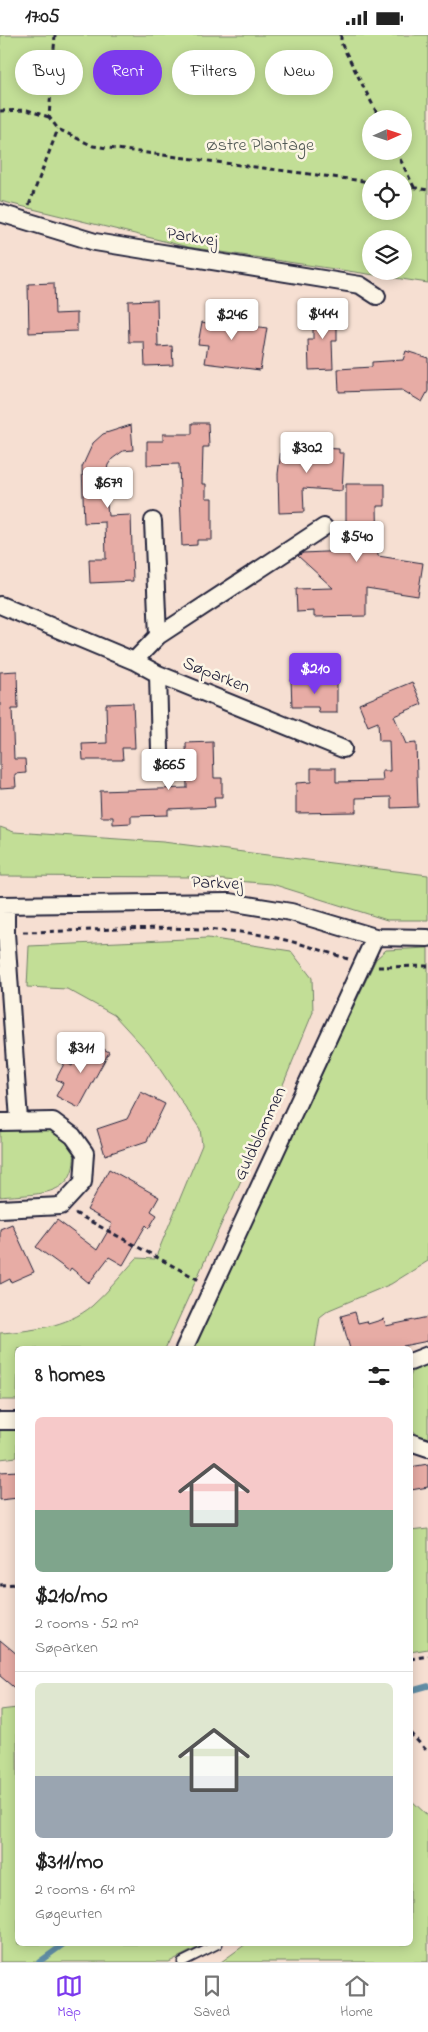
<!DOCTYPE html>
<html lang="en">
<head>
<meta charset="utf-8">
<style>
	:root { --surface:#fff; --page:#f6f6f6; --text:#222; --muted:#767676; --line:#e0e0e0; --accent:#7c3aed }
	body { margin:0; font-family:"Indie Flower",sans-serif; background:var(--page); color:var(--text); height:100vh; display:flex; flex-direction:column; font-size:19px; white-space:nowrap }
	* { box-sizing:border-box; margin:0 }
	p { font-size:16px; color:var(--muted) }
	.icon { flex:none; width:28px; height:28px; fill:none; stroke:currentColor; stroke-width:2; stroke-linecap:round; stroke-linejoin:round }
	.map { position:relative; flex:1; overflow:hidden }
	.side { position:absolute; left:15px; top:1311px; width:398px; height:600px; display:flex; flex-direction:column; background:var(--surface); border-radius:8px; box-shadow:0 2px 12px #0003 }
	.side>* { flex:none }
	.guide { position:absolute; left:15px; top:15px; width:399px; height:45px; display:flex; gap:10px }
	.needle { width:32px; rotate:87deg }
	.fabs { position:absolute; left:362px; top:75px; display:grid; gap:10px }
	.fabs a { display:grid; place-items:center; width:50px; height:50px; border-radius:50%; background:var(--surface); box-shadow:0 2px 12px #0003; font-size:25px }
	.price { position:absolute; translate:-50% -42px; padding:0 11px; border-radius:5px; background:#fff; color:#222; font-size:16px; line-height:32px; filter:drop-shadow(0 1px 2px #0008) }
	.price::after { content:''; position:absolute; left:50%; top:30px; width:15px; height:11px; margin-left:-8px; background:inherit; clip-path:polygon(0 0,100% 0,50% 100%) }
	.price.selected { background:var(--accent); color:#fff }
	ul { padding:0; list-style:none }
	li { display:grid; align-content:center; gap:10px; height:265px; padding:0 20px }
	li+li { border-top:1px solid var(--line) }
	li span { display:grid; place-items:center; height:155px; border-radius:8px; color:#555 }
	li>.icon { margin-inline-start:auto }
	span .icon { width:90px; height:90px; fill:#fffc; stroke-width:1 }
	li b { font-size:21px }
	h2 { display:flex; justify-content:space-between; align-items:center; height:60px; padding:0 20px; font-size:21px }
	.tag { padding:0 18px; border-radius:22px; background:var(--surface); box-shadow:0 2px 12px #0003; font-size:18px; line-height:45px }
	.tag.selected { background:var(--accent); color:#fff }
	.status { display:flex; justify-content:space-between; align-items:center; height:35px; padding:0 25px; background:var(--surface); direction:ltr }
	.status svg { height:14px; fill:currentColor }
	.menu { display:flex; justify-content:space-around; align-items:center; height:70px; border-top:1px solid var(--line); background:var(--surface); font-size:14px; color:var(--muted) }
	.menu a { display:grid; justify-items:center; gap:2px }
	.menu .selected { color:var(--accent) }
	.map>svg:first-child { display:block }
	.green { fill:#c2de96; stroke:#728068; fill-rule:evenodd }
	.lines { fill:none; stroke-linecap:round; stroke-linejoin:round }
	.stream { stroke:#618da5; stroke-width:5.5 }
	.building { fill:#e7aca5; stroke:#22223b }
	.lane-casing { stroke:#22223b; stroke-width:11 }
	.street-casing { stroke:#22223b; stroke-width:20 }
	.path { stroke:#22223b; stroke-width:3; stroke-dasharray:5 4; stroke-linecap:butt }
	.lane { stroke:#fcf5e5; stroke-width:8 }
	.street { stroke:#fcf5e5; stroke-width:16 }
	.labels { text-anchor:middle; dominant-baseline:central; stroke-width:5; stroke-linejoin:round; paint-order:stroke }
	.park-label { font-size:18px; fill:#525a56; stroke:#fcf5e5 }
	.street-label { font-size:18px; fill:#22223b; stroke:#fcf5e5 }
</style>
</head>
<body>
<div class="status"><b>17:05</b><svg viewBox="0 0 49 12"><path d="M0 12V9h3v3zM5 12V6h3v6zM10 12V3h3v9zM15 12V0h3v12zM26 1h20v11H26zM47 4h2v5h-2z"/></svg></div>
<div class="map">
<svg width="428" height="1927" viewBox="0 0 428 1927">
	<rect width="100%" height="100%" fill="#f6dfd2"/>
	<filter id="ink" filterUnits="userSpaceOnUse"><feTurbulence type="fractalNoise" baseFrequency=".02" numOctaves="2"/><feDisplacementMap in="SourceGraphic" scale="10" xChannelSelector="R" yChannelSelector="G"/><feConvolveMatrix kernelMatrix="1 2 1 2 8 2 1 2 1" color-interpolation-filters="sRGB"/></filter>
	<g filter="url(#ink)">
		<!-- green -->
		<path class="green" d="M0,0H428V248L188,212L0,166ZM371,84H404V116H371ZM371,144H404V176H371ZM371,204H404V236H371Z
			M0,792L14,797L163,807L428,840V885H387L272,849L190,842L0,841Z
			M208,903L291,916L312,943L313,977L270,1081L165,1314H18L17,1365H0V1298C30,1296 67,1292 92,1271C108,1257 122,1239 137,1223L155,1224L202,1110L200,1094L149,1018L114,980L67,954L27,952L29,911Z
			M428,913V1226L391,1249L329,1275L320,1282L315,1314H192L376,924L386,915Z
			M0,1093H53L74,1111C79,1164 39,1158 0,1162Z
			M428,1328V1405L420,1403L411,1393L410,1342L412,1337Z
			M17,1390V1422L0,1424V1391Z
			M428,1494V1614L410,1617V1496Z
			M17,1673L18,1909H205L169,1927H0V1675Z
			M410,1764L428,1781V1927H221L246,1909H410Z"/>
		<g class="lines">
			<!-- stream -->
			<path class="stream" d="M410,1656L428,1651
				M39,1927L64,1909"/>
		</g>
		<!-- building -->
		<path class="building" d="M54,248L55,279L77,278V296L29,298L28,249Z
			M157,265L158,312L172,311L173,330L145,331L144,307H129L128,266Z
			M214,271L240,274L238,289L267,293L260,335L205,328L208,310L198,309L202,287L211,289Z
			M313,275H337V306H332L333,334L309,335L308,305H313Z
			M406,316L428,323V356L422,367L402,355L339,357L338,334L372,332V327L403,325Z
			M192,388H208L209,412H203L202,449H206V463H212V505H197V510L182,511L179,429L147,430V406H163V399H192Z
			M131,390L133,415L123,416L112,424L108,430L105,444L108,481L131,480L133,546L90,548L89,524H106L105,487L84,488L82,432L93,408L103,399Z
			M282,407L307,412L339,414V418H344L342,456L303,453L304,477L279,478L278,439Z
			M346,449H385V471H377L378,521L423,528L418,561L366,553V581L314,582V576L297,577L296,554L333,553L298,521L303,518L346,516Z
			M17,636L18,674H12L14,724H25L26,738L15,739L16,752L0,753V637Z
			M337,644V678H319L318,672H292L291,645Z
			M412,647L422,669L394,681L406,709L416,708L418,772L391,773V762L356,763V777L296,778V748L311,747V733H336V747L383,746L382,736H390L389,706H379L378,687L368,691L359,669Z
			M133,668L135,713H122L123,725H83L82,709L107,708L106,669Z
			M213,707L214,743H222V762H214L215,772L168,774V780L131,781V788L113,789V782H101L100,756L187,753L186,708Z
			M87,1005L109,1017L79,1073L56,1061L63,1048L56,1044L65,1027L72,1031Z
			M141,1057L165,1069L147,1106L105,1120L97,1094L127,1084Z
			M109,1134L159,1162L151,1176L157,1180L149,1193L146,1190L123,1230L109,1222L89,1248L71,1233L69,1236L36,1212L57,1185L97,1215L112,1189L87,1175Z
			M12,1189L34,1237L11,1247L10,1244L0,1249V1194Z
			M355,1277L358,1288L367,1286L368,1289L384,1284L386,1291L428,1282V1306L403,1311L404,1314H350L341,1281Z
			M428,1429V1452L411,1455L410,1432Z
			M18,1436V1463L0,1465V1437Z
			M0,1605L18,1620V1656L0,1641Z"/>
		<g class="lines">
			<!-- lane casing -->
			<g class="lane-casing">
				<path id="lane" d="M182,1927L218,1909"/>
			</g>
			<!-- street casing -->
			<g class="street-casing">
				<path id="street" d="M0,178L95,207L360,250L377,261
					M153,486L158,601
					M0,570L134,626L158,639L343,714
					M134,626L158,601L324,492
					M158,639L160,715
					M0,870L229,867L291,877L375,902L428,903
					M6,870V898L19,1085
					M0,1087L53,1086L73,1101L85,1118L83,1147L61,1171L0,1174
					M184,1314L375,902
					M410,1327L428,1320
					M0,1386H18
					M410,1407L428,1413"/>
			</g>
			<!-- path -->
			<path class="path" d="M55,0L49,82L58,94L93,111L371,147
				M341,0V8L380,84
				M0,76L27,75L49,82
				M396,116L414,152
				M404,151L428,155
				M29,170L58,94
				M23,897C100,896 180,888 256,899C288,904 318,914 348,924
				M378,932L428,931
				M75,1178L199,1245
				M0,1550L18,1549
				M410,1624L428,1621
				M410,1698L428,1717"/>
			<!-- lane -->
			<use href="#lane" class="lane"/>
			<!-- street -->
			<use href="#street" class="street"/>
		</g>
	</g>
	<g class="labels">
		<!-- park labels -->
		<g class="park-label">
			<text x="260" y="111">Østre Plantage</text>
		</g>
		<!-- street labels -->
		<g class="street-label">
			<text transform="translate(192 203) rotate(9)">Parkvej</text>
			<text transform="translate(216 641) rotate(22)">Søparken</text>
			<text transform="translate(217 849) rotate(2)">Parkvej</text>
			<text transform="translate(261 1099) rotate(-65)">Guldblommen</text>
		</g>
	</g>
</svg>
<div class="fabs">
<a><svg class="needle" viewBox="-14 -14 28 28"><path d="M0-13l5 13h-10z" fill="#e53935"/><path d="M0 13l5-13h-10z" fill="#767676"/></svg></a>
<a><svg class="icon" aria-label="locate" viewBox="0 0 24 24"><circle cx="12" cy="12" r="6"/><path d="M12 2v4M12 18v4M2 12h4M18 12h4"/></svg></a>
<a><svg class="icon" aria-label="layers" viewBox="0 0 24 24"><path d="M12 4l9 5-9 5-9-5zM3 14l9 5 9-5"/></svg></a>
</div>
<b class="price" style="left:323px;top:305px">$444</b>
<b class="price" style="left:232px;top:306px">$246</b>
<b class="price" style="left:307px;top:439px">$302</b>
<b class="price" style="left:108px;top:474px">$679</b>
<b class="price" style="left:357px;top:528px">$540</b>
<b class="price selected" style="left:315px;top:660px">$210</b>
<b class="price" style="left:169px;top:756px">$665</b>
<b class="price" style="left:81px;top:1039px">$311</b>
<div class="guide">
<a class="tag">Buy</a>
<a class="tag selected">Rent</a>
<a class="tag">Filters</a>
<a class="tag">New</a>
</div>
<section class="side">
<h2>8 homes<svg class="icon" aria-label="filters" viewBox="0 0 24 24"><path d="M4 7h16M4 17h16"/><circle cx="9" cy="7" r="2"/><circle cx="15" cy="17" r="2"/></svg></h2>
<ul>
<li><span style="background:linear-gradient(#f6c9c9 60%,#7fa58c 0)"><svg class="icon" aria-label="home" viewBox="0 0 24 24"><path d="M3 11l9-7 9 7M6 9v11h12V9"/></svg></span><div><b>$210/mo</b><p>2 rooms · 52 m²</p><p>Søparken</p></div></li>
<li><span style="background:linear-gradient(#dfe7d0 60%,#9aa5b1 0)"><svg class="icon" aria-label="home" viewBox="0 0 24 24"><path d="M3 11l9-7 9 7M6 9v11h12V9"/></svg></span><div><b>$311/mo</b><p>2 rooms · 64 m²</p><p>Gøgeurten</p></div></li>
</ul>
</section>
</div>
<nav class="menu">
<a class="selected"><svg class="icon" aria-label="map" viewBox="0 0 24 24"><path d="M3 6l6-2 6 2 6-2v14l-6 2-6-2-6 2zM9 4v14M15 6v14"/></svg>Map</a>
<a><svg class="icon" aria-label="saved" viewBox="0 0 24 24"><path d="M7 4h10v16l-5-4-5 4z"/></svg>Saved</a>
<a><svg class="icon" aria-label="home" viewBox="0 0 24 24"><path d="M3 11l9-7 9 7M6 9v11h12V9"/></svg>Home</a>
</nav>
</body>
</html>
